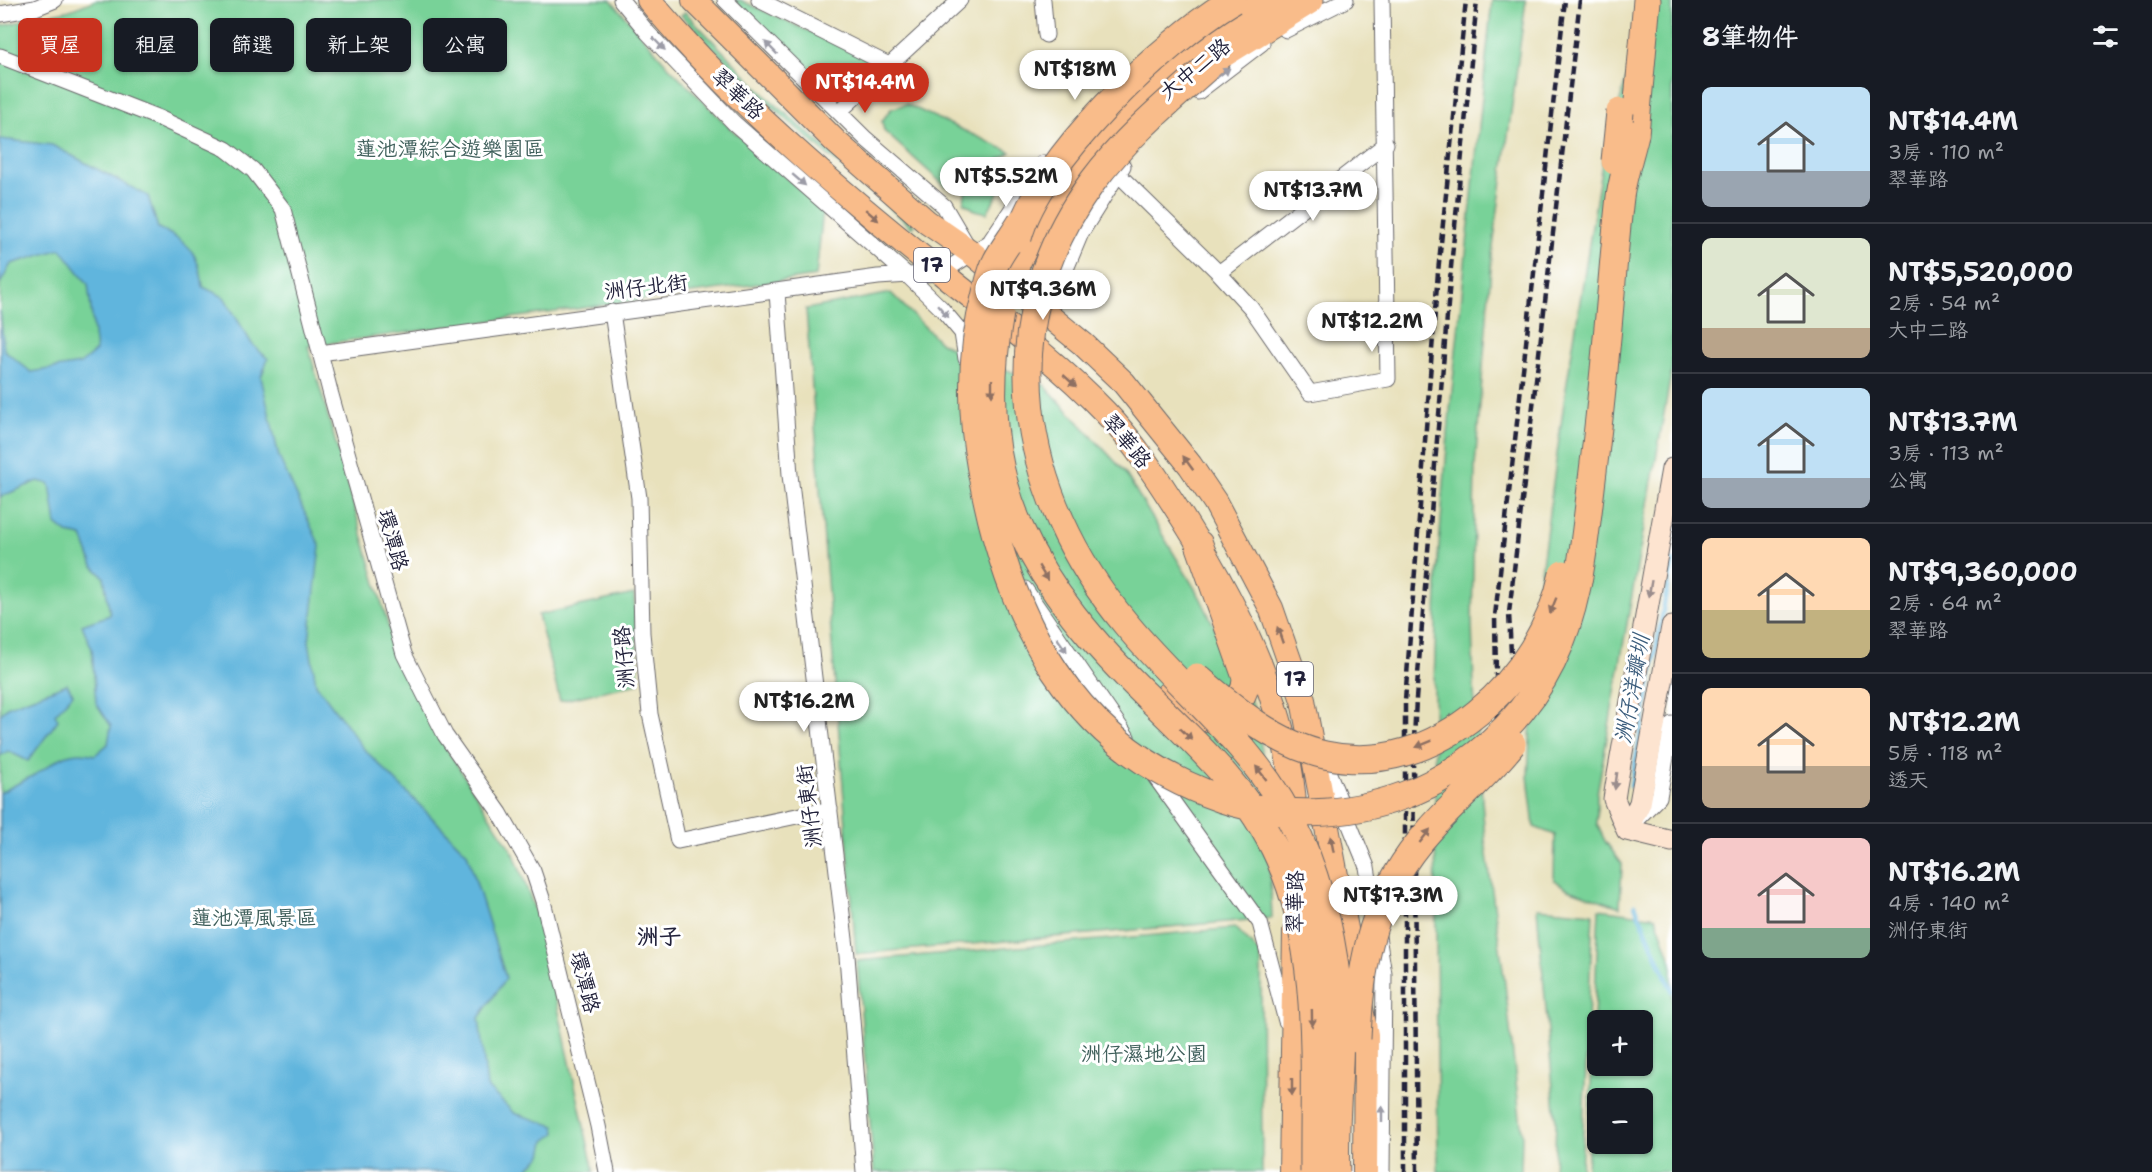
<!DOCTYPE html>
<html lang="zh-TW">
<head>
<meta charset="utf-8">
<style>
	:root { --surface:#171b24; --page:#20242c; --text:#f1f3f6; --muted:#9ea1a6; --line:#363941; --accent:#c8321e }
	body { margin:0; font-family:"Shantell Sans","LXGW WenKai TC",sans-serif; background:var(--page); color:var(--text); height:100vh; display:flex; flex-direction:column; font-size:22px; white-space:nowrap }
	* { box-sizing:border-box; margin:0 }
	p { font-size:20px; color:var(--muted) }
	.icon { flex:none; width:33px; height:33px; fill:none; stroke:currentColor; stroke-width:2; stroke-linecap:round; stroke-linejoin:round }
	.map { position:relative; flex:1; overflow:hidden }
	.details { display:flex; flex-direction:column; background:var(--surface); width:480px }
	.details>* { flex:none }
	.top-card { position:absolute; left:18px; top:18px; width:570px; height:54px; display:flex; gap:12px }
	.fabs { position:absolute; left:1587px; top:1010px; display:grid; gap:12px }
	.fabs a { display:grid; place-items:center; width:66px; height:66px; border-radius:9px; background:var(--surface); box-shadow:0 2px 4px #0004; font-size:30px }
	.price { position:absolute; translate:-50% -51px; padding:0 14px; border-radius:21px; background:#fff; color:#222; font-size:20px; line-height:39px; filter:drop-shadow(0 2px 3px #0008) }
	.price::after { content:''; position:absolute; left:50%; top:36px; width:18px; height:14px; margin-left:-9px; background:inherit; clip-path:polygon(0 0,100% 0,50% 100%) }
	.price.on { background:var(--accent); color:#fff }
	ul { padding:0; list-style:none }
	li { display:flex; align-items:center; gap:18px; height:150px; padding:0 30px }
	li+li { border-top:2px solid var(--line) }
	li span { display:grid; place-items:center; flex:none; width:168px; height:120px; border-radius:9px; color:#555 }
	li>.icon { margin-inline-start:auto }
	span .icon { width:72px; height:72px; fill:#fffc; stroke-width:1 }
	li b { font-size:26px }
	h2 { display:flex; justify-content:space-between; align-items:center; height:72px; padding:0 30px; font-size:26px }
	.tag { padding:0 21px; border-radius:9px; background:var(--surface); box-shadow:0 2px 4px #0004; font-size:21px; line-height:54px }
	.tag.on { background:var(--accent); color:#fff }
	main { display:flex; flex:1; min-height:0 }
	.map>svg:first-child { display:block }
	.green { fill:#78d298; stroke:#4d7a6a; stroke-width:1.5; fill-rule:evenodd }
	.water { fill:#61b5dd; stroke:#426c8c; stroke-width:1.5 }
	.lines { fill:none; stroke-linecap:round; stroke-linejoin:round }
	.stream { stroke:#61b5dd; stroke-width:4.5 }
	.street-casing { stroke:#676568; stroke-width:17 }
	.secondary-casing { stroke:#676568; stroke-width:23 }
	.primary-casing { stroke:#676568; stroke-width:26 }
	.highway-casing { stroke:#676568; stroke-width:29 }
	.street { stroke:#fff; stroke-width:15 }
	.secondary { stroke:#fde4d0; stroke-width:21 }
	.primary { stroke:#f9bc8a; stroke-width:24 }
	.highway { stroke:#f9bc8a; stroke-width:27 }
	.rail { stroke:#22223b; stroke-width:4.5; stroke-dasharray:9 4.5; stroke-linecap:butt }
	.highway-bridge-casing { stroke:#676568; stroke-width:29; stroke-linecap:butt }
	.highway-bridge { stroke:#f9bc8a; stroke-width:27 }
	.oneway { fill:#9c9ca7 }
	.oneway2 { fill:#8e6f62 }
	.oneway3 { fill:#9a8d8d }
	.labels { text-anchor:middle; dominant-baseline:central; stroke-width:6; stroke-linejoin:round; paint-order:stroke }
	.shield { fill:#fff; stroke:#646476; stroke-width:1.5 }
	.shield-label { font-size:20px; font-weight:bold; fill:#22223b }
	.street-label { font-size:21px; fill:#22223b; stroke:#fff }
	.park-label { font-size:21px; fill:#40605c; stroke:#fff }
	.water-label { font-size:22px; font-style:italic; fill:#3b5d7c; stroke:#fff }
	.neighbourhood-label { font-size:22px; font-weight:bold; fill:#22223b; stroke:#fff }
</style>
</head>
<body>
<main>
<div class="map">
<svg width="1672" height="1172" viewBox="0 0 1672 1172">
	<rect width="100%" height="100%" fill="#fff"/>
	<filter id="ink" filterUnits="userSpaceOnUse"><feTurbulence type="fractalNoise" baseFrequency=".0167" numOctaves="2"/><feDisplacementMap in="SourceGraphic" scale="12" xChannelSelector="R" yChannelSelector="G"/><feConvolveMatrix kernelMatrix="1 2 1 2 8 2 1 2 1" color-interpolation-filters="sRGB"/></filter>
	<filter id="wash" filterUnits="userSpaceOnUse"><feTurbulence type="fractalNoise" baseFrequency=".008" numOctaves="4" result="noise"/><feDisplacementMap in="SourceGraphic" scale="24" xChannelSelector="R" yChannelSelector="G"/><feGaussianBlur stdDeviation="1.35" result="paint"/><feColorMatrix in="noise" values="0 0 0 0 0 0 0 0 0 0 0 0 0 0 0 0 0 1.4 0 .05"/><feComposite in="paint" operator="in"/></filter>
	<g filter="url(#wash)">
		<rect width="100%" height="100%" fill="#e8e1bc"/>
		<!-- green -->
		<path class="green" d="M96,0H611L670,68L730,128L823,210L816,276L308,346L390,632L429,721L514,854L539,921L594,1172H0V26L70,10Z
			M734,0H740L870,59L839,87L821,86Z
			M1492,0H1526L1492,255L1475,466L1472,623L1474,691L1485,840L1505,984L1522,1135L1521,1172H1438L1434,685L1438,558L1450,410Z
			M1650,0H1672V368L1597,794V824L1605,841L1622,864L1620,907L1568,889L1554,880L1555,835L1534,827L1528,776L1537,601L1565,395L1603,157Z
			M685,12L766,96L914,225L912,228L762,98L681,15Z
			M906,104L1011,152L963,183L945,186L884,131L882,121L891,109Z
			M1010,171L987,213L975,210L964,203L965,193L978,182Z
			M891,293L941,343L1044,385L1124,471L1200,597L1254,709L1265,767L1272,918L856,954L806,309Z
			M634,594L639,683L560,701L538,615Z
			M1537,908L1593,913L1581,1172H1554L1556,1122Z
			M1599,909L1656,917L1672,963V1172H1587ZM1598,1020H1642V1065H1598ZM1598,1098H1642V1143H1598Z
			M1236,928L1261,955L1262,1172H874L857,961Z"/>
		<!-- water -->
		<path class="water" d="M0,139L52,145L148,196L158,228C189,242 199,253 203,287L224,297L252,344L268,359L261,377L279,457L320,546L309,641L316,684L363,748L467,853L506,978L479,1018L487,1087L514,1113L555,1126L556,1133L545,1141L542,1155L525,1172H0V793C11,787 23,781 34,775C58,761 65,748 95,755L108,744L111,726L96,703L92,649L82,625L110,615L104,577L93,566L82,536L67,533L56,524L50,484L38,481L0,497V309L4,350L31,372L80,364L96,351L88,284L61,249L11,264L0,284Z
			M67,684L73,694L55,714L58,720L28,761L8,751L0,756V715L7,707Z"/>
		<g class="lines">
			<!-- stream -->
			<path class="stream" d="M1631,786L1672,562
				M1635,905L1672,991"/>
		</g>
	</g>
	<g filter="url(#ink)">
		<g class="lines">
			<!-- street casing -->
			<g class="street-casing">
				<path id="street" d="M621,0L648,33L734,123L906,274L941,308L962,333L966,359
					M725,0L866,139L944,206L967,245
					M759,0L889,65
					M1043,0L1046,35
					M0,14L35,8L55,0
					M1286,30L1346,0
					M0,56L159,118L226,149L253,170L283,209L331,395L404,654L445,735L500,813L533,871L543,901L598,1126L607,1172
					M1198,92L1262,43
					M840,111L960,0
					M1117,173L1219,273L1251,308L1310,393L1388,379L1382,0
					M991,240L1043,163
					M1219,273L1386,144
					M777,292L790,475L847,956L864,1172
					M1046,295L1058,288L1081,233L1123,166
					M612,312L639,498L642,633L650,714L678,841L830,809
					M320,353L878,277L941,273L990,242L1003,239L1009,232
					M1025,589L1127,737
					M1323,759L1367,867L1384,974L1382,1172
					M1153,774L1260,923L1286,1021
					M1635,821L1659,797L1672,724"/>
			</g>
			<!-- secondary casing -->
			<g class="secondary-casing">
				<path id="secondary" d="M1627,830L1614,799L1616,786L1672,469
					M1627,830L1640,803L1672,627
					M1627,830L1672,841"/>
			</g>
			<!-- primary casing -->
			<g class="primary-casing">
				<path id="primary" d="M649,0C733,101 837,189 939,271C995,316 1055,360 1105,412C1135,443 1159,481 1182,517C1241,611 1295,717 1295,830
					M694,0L836,142L927,222L972,253L1083,344L1124,383L1190,465L1215,502L1271,608L1303,700L1366,1035L1365,1172
					M1291,1172L1295,931"/>
			</g>
			<!-- highway casing -->
			<g class="highway-casing">
				<path id="highway" d="M1221,55L1310,0
					M1635,134L1647,0
					M995,315C1041,181 1149,72 1269,0
					M1169,695C1177,702 1185,711 1195,715C1221,726 1247,701 1246,677L1199,544"/>
			</g>
			<!-- street -->
			<use href="#street" class="street"/>
			<!-- secondary -->
			<use href="#secondary" class="secondary"/>
			<!-- primary -->
			<use href="#primary" class="primary"/>
			<!-- highway -->
			<use href="#highway" class="highway"/>
			<!-- rail -->
			<path class="rail" d="M1511,733L1512,674L1509,613L1580,0
				M1497,736L1495,616L1565,0
				M1405,1172V701L1438,272L1466,0
				M1417,1172L1413,760L1416,699L1451,267L1477,0"/>
			<!-- highway-bridge casing -->
			<g class="highway-bridge-casing">
				<path id="highway-bridge" d="M1221,55C1178,94 1129,133 1093,181C988,323 1018,495 1126,624C1184,695 1262,750 1299,837C1322,890 1335,948 1339,1005C1343,1060 1333,1117 1336,1172
					M1615,161L1620,112
					M1022,221C1014,235 1003,248 996,262C991,271 989,283 986,293C970,352 970,410 981,470C1008,619 1070,747 1222,799C1281,819 1346,817 1405,795C1468,771 1522,723 1552,662C1578,609 1583,554 1590,496C1597,440 1603,383 1608,327C1612,284 1615,240 1620,197C1623,176 1630,155 1635,134
					M1018,238C1039,159 1163,42 1233,0
					M1000,313C970,485 1033,586 1152,701C1201,748 1251,795 1279,858C1323,955 1313,1068 1314,1172
					M1197,677C1234,709 1276,744 1325,755C1436,780 1542,677 1563,574
					M1357,1039C1360,960 1374,891 1429,831C1455,801 1487,776 1512,744"/>
			</g>
			<!-- highway-bridge -->
			<use href="#highway-bridge" class="highway-bridge"/>
		</g>
		<!-- one-way arrows -->
		<defs><path id="oneway-solid" d="M-6-.8H1V-3.2L6.5 0L1 3.2V.8H-6Z" transform="scale(1.5)"/></defs>
		<g class="oneway">
			<use href="#oneway-solid" transform="translate(659 44) rotate(46)"/>
			<use href="#oneway-solid" transform="translate(771 48) rotate(-135)"/>
			<use href="#oneway-solid" transform="translate(1223 73) rotate(-37)"/>
			<use href="#oneway-solid" transform="translate(799 180) rotate(41)"/>
			<use href="#oneway-solid" transform="translate(943 311) rotate(49)"/>
			<use href="#oneway-solid" transform="translate(1062 645) rotate(55)"/>
			<use href="#oneway-solid" transform="translate(1382 1114) rotate(-90)"/>
		</g>
		<g class="oneway2">
			<use href="#oneway-solid" transform="translate(872 215) rotate(41)"/>
			<use href="#oneway-solid" transform="translate(1070 381) rotate(42)"/>
			<use href="#oneway-solid" transform="translate(992 388) rotate(90)"/>
			<use href="#oneway-solid" transform="translate(1188 463) rotate(-126)"/>
			<use href="#oneway-solid" transform="translate(1043 573) rotate(59)"/>
			<use href="#oneway-solid" transform="translate(1553 606) rotate(112)"/>
			<use href="#oneway-solid" transform="translate(1280 635) rotate(-109)"/>
			<use href="#oneway-solid" transform="translate(1186 734) rotate(44)"/>
			<use href="#oneway-solid" transform="translate(1424 744) rotate(158)"/>
			<use href="#oneway-solid" transform="translate(1261 773) rotate(-128)"/>
			<use href="#oneway-solid" transform="translate(1425 836) rotate(-52)"/>
			<use href="#oneway-solid" transform="translate(1332 844) rotate(-101)"/>
			<use href="#oneway-solid" transform="translate(1312 1018) rotate(89)"/>
			<use href="#oneway-solid" transform="translate(1292 1087) rotate(90)"/>
		</g>
		<g class="oneway3">
			<use href="#oneway-solid" transform="translate(1650 589) rotate(100)"/>
			<use href="#oneway-solid" transform="translate(1616 781) rotate(98)"/>
		</g>
	</g>
	<g class="labels">
		<!-- shield labels -->
		<g class="shield">
			<rect x="914" y="248" width="36" height="34" rx="4.5"/>
			<rect x="1277" y="662" width="36" height="34" rx="4.5"/>
		</g>
		<g class="shield-label">
			<text x="932" y="265">17</text>
			<text x="1295" y="679">17</text>
		</g>
		<!-- street labels -->
		<g class="street-label">
			<text transform="translate(1195 69) rotate(-39)">大中二路</text>
			<text transform="translate(738 94) rotate(44)">翠華路</text>
			<text transform="translate(646 287) rotate(-7)">洲仔北街</text>
			<text transform="translate(1127 441) rotate(51)">翠華路</text>
			<text transform="translate(393 540) rotate(75)">環潭路</text>
			<text transform="translate(624 657) rotate(-95)">洲仔路</text>
			<text transform="translate(809 806) rotate(-97)">洲仔東街</text>
			<text transform="translate(1295 902) rotate(-89)">翠華路</text>
			<text transform="translate(585 982) rotate(76)">環潭路</text>
		</g>
		<!-- park labels -->
		<g class="park-label">
			<text x="450" y="149">蓮池潭綜合遊樂園區</text>
			<text x="254" y="918">蓮池潭風景區</text>
			<text x="1144" y="1054">洲仔濕地公園</text>
		</g>
		<!-- water labels -->
		<g class="water-label">
			<text transform="translate(1632 689) rotate(-80)">洲仔洋瓣圳</text>
		</g>
		<!-- neighbourhood labels -->
		<g class="neighbourhood-label">
			<text x="659" y="936">洲子</text>
		</g>
	</g>
</svg>
<div class="fabs">
<a>+</a>
<a>−</a>
</div>
<b class="price" style="left:1075px;top:101px">NT$18M</b>
<b class="price on" style="left:865px;top:114px">NT$14.4M</b>
<b class="price" style="left:1006px;top:208px">NT$5.52M</b>
<b class="price" style="left:1313px;top:222px">NT$13.7M</b>
<b class="price" style="left:1043px;top:321px">NT$9.36M</b>
<b class="price" style="left:1372px;top:353px">NT$12.2M</b>
<b class="price" style="left:804px;top:733px">NT$16.2M</b>
<b class="price" style="left:1393px;top:927px">NT$17.3M</b>
<div class="top-card">
<a class="tag on">買屋</a>
<a class="tag">租屋</a>
<a class="tag">篩選</a>
<a class="tag">新上架</a>
<a class="tag">公寓</a>
</div>
</div>
<section class="details">
<h2>8筆物件<svg class="icon" aria-label="filters" viewBox="0 0 24 24"><path d="M4 7h16M4 17h16"/><circle cx="9" cy="7" r="2"/><circle cx="15" cy="17" r="2"/></svg></h2>
<ul>
<li><span style="background:linear-gradient(#bfe0f5 70%,#9aa5b1 0)"><svg class="icon" aria-label="home" viewBox="0 0 24 24"><path d="M3 11l9-7 9 7M6 9v11h12V9"/></svg></span><div><b>NT$14.4M</b><p>3房 · 110 m²</p><p>翠華路</p></div></li>
<li><span style="background:linear-gradient(#dfe7d0 75%,#b9a48a 0)"><svg class="icon" aria-label="home" viewBox="0 0 24 24"><path d="M3 11l9-7 9 7M6 9v11h12V9"/></svg></span><div><b>NT$5,520,000</b><p>2房 · 54 m²</p><p>大中二路</p></div></li>
<li><span style="background:linear-gradient(#bfe0f5 75%,#9aa5b1 0)"><svg class="icon" aria-label="home" viewBox="0 0 24 24"><path d="M3 11l9-7 9 7M6 9v11h12V9"/></svg></span><div><b>NT$13.7M</b><p>3房 · 113 m²</p><p>公寓</p></div></li>
<li><span style="background:linear-gradient(#ffd9b3 60%,#c2b280 0)"><svg class="icon" aria-label="home" viewBox="0 0 24 24"><path d="M3 11l9-7 9 7M6 9v11h12V9"/></svg></span><div><b>NT$9,360,000</b><p>2房 · 64 m²</p><p>翠華路</p></div></li>
<li><span style="background:linear-gradient(#ffd9b3 65%,#b9a48a 0)"><svg class="icon" aria-label="home" viewBox="0 0 24 24"><path d="M3 11l9-7 9 7M6 9v11h12V9"/></svg></span><div><b>NT$12.2M</b><p>5房 · 118 m²</p><p>透天</p></div></li>
<li><span style="background:linear-gradient(#f6c9c9 75%,#7fa58c 0)"><svg class="icon" aria-label="home" viewBox="0 0 24 24"><path d="M3 11l9-7 9 7M6 9v11h12V9"/></svg></span><div><b>NT$16.2M</b><p>4房 · 140 m²</p><p>洲仔東街</p></div></li>
</ul>
</section>
</main>
</body>
</html>
